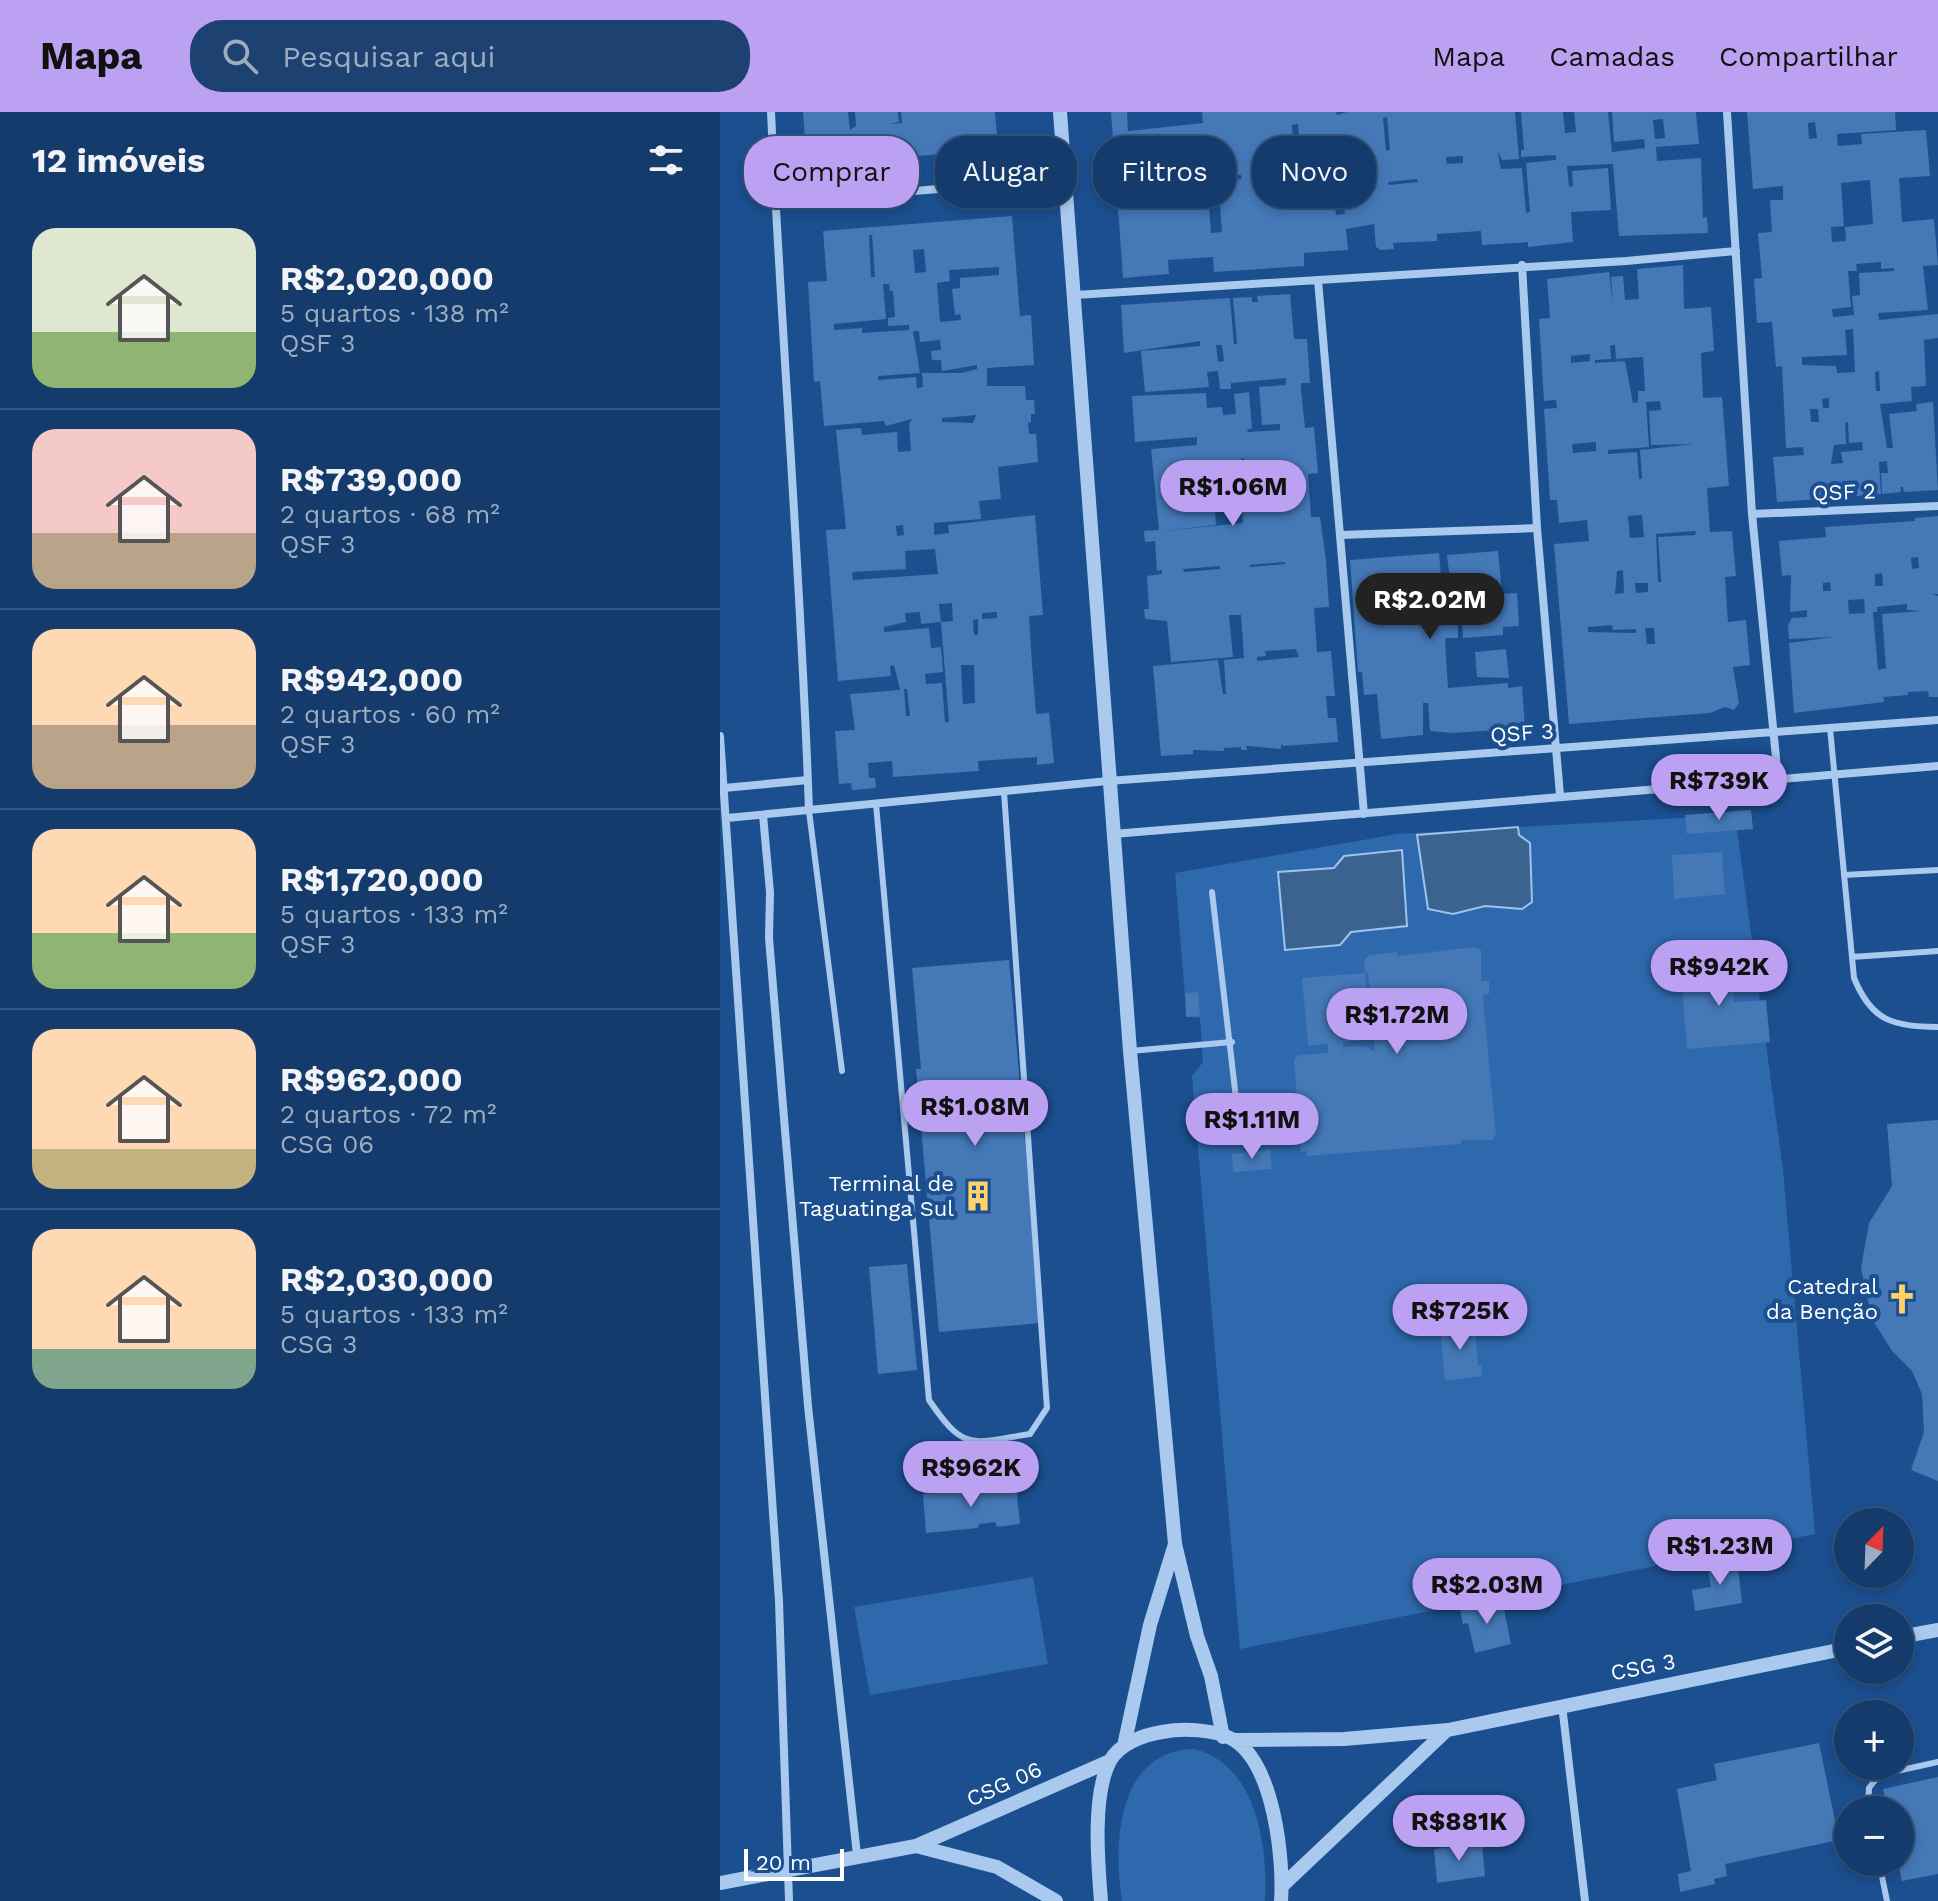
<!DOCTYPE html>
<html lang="pt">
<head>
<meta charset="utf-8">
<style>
	:root { --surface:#143b6b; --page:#1d4271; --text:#f1f3f6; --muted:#9dadc1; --line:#33557e; --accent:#bca0f2 }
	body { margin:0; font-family:"Work Sans",sans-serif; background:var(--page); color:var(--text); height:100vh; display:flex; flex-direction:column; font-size:30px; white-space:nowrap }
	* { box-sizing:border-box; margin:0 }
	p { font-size:26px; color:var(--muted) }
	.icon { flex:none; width:44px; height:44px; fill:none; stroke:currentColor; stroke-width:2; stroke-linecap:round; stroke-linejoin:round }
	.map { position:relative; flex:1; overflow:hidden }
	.sheet { display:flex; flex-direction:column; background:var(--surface); width:720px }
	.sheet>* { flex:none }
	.top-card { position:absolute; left:24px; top:24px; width:760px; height:72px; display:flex; gap:16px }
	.needle { width:52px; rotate:23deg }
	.controls { position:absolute; left:1114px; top:1396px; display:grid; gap:16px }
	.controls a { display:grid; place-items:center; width:80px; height:80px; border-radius:50%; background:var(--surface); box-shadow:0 4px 12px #0003,0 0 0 2px var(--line); font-size:40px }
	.scale { position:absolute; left:24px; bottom:20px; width:100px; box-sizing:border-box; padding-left:8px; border:4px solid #fff; border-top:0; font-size:22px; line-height:28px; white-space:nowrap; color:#fff; -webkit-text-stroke:6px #1b4f8f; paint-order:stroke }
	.price { position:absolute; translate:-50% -68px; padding:0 18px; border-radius:28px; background:var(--accent); color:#111; font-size:26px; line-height:52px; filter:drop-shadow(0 2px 4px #0008) }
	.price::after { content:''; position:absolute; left:50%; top:48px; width:24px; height:18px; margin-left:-12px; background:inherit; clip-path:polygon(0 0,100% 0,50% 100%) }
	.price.active { background:#222; color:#fff }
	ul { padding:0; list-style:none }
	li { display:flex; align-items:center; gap:24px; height:200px; padding:0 32px }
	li+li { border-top:2px solid var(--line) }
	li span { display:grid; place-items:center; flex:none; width:224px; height:160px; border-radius:24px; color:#555 }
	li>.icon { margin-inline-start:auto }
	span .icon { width:96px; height:96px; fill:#fffc; stroke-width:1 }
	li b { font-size:34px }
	h2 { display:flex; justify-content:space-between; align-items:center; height:96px; padding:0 32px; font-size:34px }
	.pill { padding:0 28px; border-radius:32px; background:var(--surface); box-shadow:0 4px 12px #0003,0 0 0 2px var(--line); font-size:28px; line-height:72px }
	.pill.active { background:var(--accent); color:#111 }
	header { display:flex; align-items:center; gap:48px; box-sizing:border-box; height:112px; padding:0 40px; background:var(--accent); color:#111 }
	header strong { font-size:38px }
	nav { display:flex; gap:44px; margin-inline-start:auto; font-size:28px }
	.search { width:560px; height:72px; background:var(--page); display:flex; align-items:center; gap:20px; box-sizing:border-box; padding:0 28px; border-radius:32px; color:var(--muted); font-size:30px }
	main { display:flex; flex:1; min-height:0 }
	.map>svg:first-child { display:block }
	.green { fill:#2e69ad }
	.water { fill:#3c6290; stroke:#9cc4f0; stroke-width:2 }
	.building { fill:#4478b7; fill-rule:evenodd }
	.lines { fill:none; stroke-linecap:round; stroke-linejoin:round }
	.service { stroke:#a9c9ee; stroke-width:6 }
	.minor { stroke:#a9c9ee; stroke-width:8 }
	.tertiary { stroke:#a9c9ee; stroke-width:14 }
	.labels { text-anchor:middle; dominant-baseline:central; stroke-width:8; stroke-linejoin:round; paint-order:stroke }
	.street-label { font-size:22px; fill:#fff; stroke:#1b4f8f }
	.poi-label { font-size:22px; fill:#fff; stroke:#1b4f8f; text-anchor:end }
</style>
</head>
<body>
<header>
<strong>Mapa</strong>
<div class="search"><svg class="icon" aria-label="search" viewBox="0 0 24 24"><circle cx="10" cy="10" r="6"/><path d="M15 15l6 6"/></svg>Pesquisar aqui</div>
<nav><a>Mapa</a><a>Camadas</a><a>Compartilhar</a></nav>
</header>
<main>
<section class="sheet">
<h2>12 imóveis<svg class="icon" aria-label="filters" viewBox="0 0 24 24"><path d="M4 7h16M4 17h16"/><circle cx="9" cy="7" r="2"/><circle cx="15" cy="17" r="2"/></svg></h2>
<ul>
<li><span style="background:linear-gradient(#dfe7d0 65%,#8fb573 0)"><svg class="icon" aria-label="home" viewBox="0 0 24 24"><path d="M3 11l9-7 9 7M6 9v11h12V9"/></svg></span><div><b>R$2,020,000</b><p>5 quartos · 138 m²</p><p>QSF 3</p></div></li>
<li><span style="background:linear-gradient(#f6c9c9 65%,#b9a48a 0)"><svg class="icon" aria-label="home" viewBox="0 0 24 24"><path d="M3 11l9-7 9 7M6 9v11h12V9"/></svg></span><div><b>R$739,000</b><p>2 quartos · 68 m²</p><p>QSF 3</p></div></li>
<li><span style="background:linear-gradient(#ffd9b3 60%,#b9a48a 0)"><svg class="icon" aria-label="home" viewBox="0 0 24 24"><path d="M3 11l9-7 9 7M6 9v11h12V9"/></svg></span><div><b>R$942,000</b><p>2 quartos · 60 m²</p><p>QSF 3</p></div></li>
<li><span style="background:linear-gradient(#ffd9b3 65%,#8fb573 0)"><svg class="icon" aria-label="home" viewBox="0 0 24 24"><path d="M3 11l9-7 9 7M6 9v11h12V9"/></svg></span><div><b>R$1,720,000</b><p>5 quartos · 133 m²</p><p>QSF 3</p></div></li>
<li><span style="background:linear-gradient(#ffd9b3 75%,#c2b280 0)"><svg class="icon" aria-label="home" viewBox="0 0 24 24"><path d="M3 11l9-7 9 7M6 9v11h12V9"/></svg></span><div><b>R$962,000</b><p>2 quartos · 72 m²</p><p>CSG 06</p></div></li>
<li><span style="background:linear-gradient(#ffd9b3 75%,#7fa58c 0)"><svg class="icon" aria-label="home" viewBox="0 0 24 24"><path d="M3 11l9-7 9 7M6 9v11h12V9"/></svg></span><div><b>R$2,030,000</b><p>5 quartos · 133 m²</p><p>CSG 3</p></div></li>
</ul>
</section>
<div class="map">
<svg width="1218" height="1789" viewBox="0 0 1218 1789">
	<rect width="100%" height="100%" fill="#1b4f8f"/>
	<!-- green -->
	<path class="green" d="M1015,703L1063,1058L1095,1422L520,1537L472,964L483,950L480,906L471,905V885H465L455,761L677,722Z
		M313,1465L328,1552L150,1583L134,1495Z
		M474,1637C537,1652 548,1735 545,1789H402C393,1731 397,1639 474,1637Z"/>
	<!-- water -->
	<path class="water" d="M798,715L799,723L810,731L812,790L802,797L765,794L733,802L708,797L697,723Z
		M682,738L687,814L631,820L620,833L565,838L558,760L614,756L624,744Z"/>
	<!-- building -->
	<path class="building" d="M83,0H128L130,18L136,14L135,0H178L179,10L168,12L182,11L181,0H275L277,24L285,23L286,51L236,54L235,41L185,45L186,51L168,53L169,65L138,68L136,47L87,53Z
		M391,0H407L408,19L483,11L482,0H616L617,3L627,0H795L799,47L782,48L778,40L779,48L781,57L802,56L806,101L810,100L806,51L836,48V43L801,45V38H804L801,0H843L845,21L856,20L854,0H888L892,40L925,36L924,27L894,30L892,0H976L979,32L936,35L937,49L981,46L983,106L987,105L988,121L899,124L893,52L847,54L849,75L853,74L852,59L888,56L891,98L851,100L853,130L808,135V130L762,133L761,119L717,122V129L673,131L674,137L661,138L656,135L654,112L626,117L628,138L584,141V154L494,160L493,145L448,148L449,162L403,166ZM667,5L670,38L666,39L663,6ZM943,7L945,26L935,27L933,8ZM578,12L580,38L574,39L572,13ZM485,42L487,70L443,74L442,69L476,67L475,43ZM743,44V51L727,52L726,45ZM521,63L522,67L501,69L500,64ZM697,67L698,70L669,73L668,70ZM499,79L502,120L491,121L488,80ZM585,79L587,97L580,98L579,80ZM624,94L625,102L616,103L615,95Z
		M1027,0H1175L1176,18L1117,22L1118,34L1142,32L1141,22L1206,18L1210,64L1179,66L1182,110L1214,107L1218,153L1203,154L1208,198L1158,201L1159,208L1218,202V226L1204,228L1206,274L1191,275L1192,289L1160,292L1167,336H1173L1169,302L1197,299L1196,292L1213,290L1218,378L1184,380L1183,375H1180L1181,380L1162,382L1161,361H1168L1167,349L1159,350L1161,382L1125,385L1124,371H1112L1114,386L1057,390L1053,345L1084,343L1083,335L1066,336L1062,254L1056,255L1052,210L1037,211L1034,167L1042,166L1038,121L1052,120L1050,88H1063V74L1033,77ZM1095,10L1097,26L1089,27L1088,11ZM1150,68L1153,112L1125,115L1126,129L1112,130L1111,115L1124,114L1121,71ZM1161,150V157L1174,156V159L1139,161L1140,183L1132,184L1134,203L1113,205L1112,197L1131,195L1128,159H1137L1136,152ZM1133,217L1135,260L1117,261L1116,254L1082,253V245L1127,243L1125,218ZM1159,259L1160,279H1156L1155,260ZM1109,286V296H1103L1102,287ZM1090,297H1098L1099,310H1091ZM1128,310L1129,331L1142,330L1143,338L1121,340L1123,351L1111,352L1114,333L1126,332L1125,311Z
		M292,104L300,204L311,203L314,253L267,256V274H305L306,288H314L315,302H311V310L308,311L309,322H316L318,350L278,355L281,387L259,389L261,407L214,411V423L229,421L228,413L315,403L323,503L309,504L312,553L316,602L329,601L334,651L317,653V645L258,649L259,659L173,665L172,649L148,651L149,666H155L156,676L132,678L131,671L119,672L115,619L135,618L130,582L180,578L174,553L170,554L171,564L118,569L106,418L126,417L116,318L141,316L142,323L177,320L178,340L191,339L189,312L192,307L166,314L164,309L104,314L100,269L94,270L88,170L107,169L103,119ZM149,123H152L155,165H151ZM204,137L206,160L195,161L193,138ZM279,155V163L240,166V176L232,177L235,203L240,202L241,208L220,210L217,171L230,169L229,158ZM163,172H169L170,179H173L175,205L168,206V214L189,213V218L142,221V216L114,218V212L166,207ZM193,219H199L200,230L220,228L221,238L211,239L212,248H221L222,259L257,253V257L242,261H202L203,275L197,276L196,265L158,268V264L200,261ZM256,303L253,311L222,310V306ZM183,413L184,423L177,424L176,414ZM215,437L218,462L133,468L132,460L186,457L185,439ZM232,491L233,509L221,510L229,610H225L222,571L206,572L205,562L223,560L221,535L211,536L209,516L164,520V515L186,510L185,501L200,500L201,512L221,510L219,492ZM277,500V506L262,507V501ZM258,507V523H254L253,508ZM241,553H254L255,591L243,592ZM184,577H187L190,604H186Z
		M963,153L964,197L991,195L994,239L981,241L983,286L1002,285L1009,374L987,376L990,420L1012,419L1016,464L1005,465L1008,510L1026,508L1030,553L1013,555L1019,591L1014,598L1005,595L990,601L849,612L834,432L869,429L867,408L839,411L837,388H830L824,297L837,296L836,288L824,289L819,207L830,206L827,167L889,160L893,192L891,165L903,164L905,188L919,187L917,157ZM895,233L896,247L923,245L925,279H918V290L913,291L905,249L875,251V248L891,247L890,234ZM870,242V249L851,251V244ZM940,289L941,298L929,299L931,333L973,332L920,338L922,367H919L917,340L888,342V338L929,335L926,290ZM876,330V339L853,341L852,332ZM922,403L924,425L910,426L908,404ZM976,419L975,423L938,425L941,470H938L936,422ZM903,458L904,481L895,482L897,459ZM915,471H928V480L916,481ZM892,513L893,518L916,517V521L868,520V515ZM925,516H934L935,532H927Z
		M570,182L574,227H587L590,271H581V278L585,316L594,315L598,361L588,362L591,405H600L606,449L609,495L594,496L597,540L611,539L615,584H606L608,606H616L618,630L563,634L561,631V637L529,634H526L527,638H521V635L504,636V639L473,638V642L441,644L433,554L498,548L503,582H506L504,548L524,546L521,503H509L513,545L451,550L447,509L425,507L424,497H429L427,464L442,462V458L437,459L435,429L425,430L424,419L439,418L431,337L477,333V325L415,330L412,284L486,281L487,296L502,295L503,303L516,302L514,282L529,280L532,317H527L528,320L560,318V312L542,313L539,275L566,273V266L511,271V277H500L498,259L487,260L489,275L425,280L421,239L480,234V229L404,241L401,193L510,186L514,232H517L513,186L532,185V190H538L537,184ZM496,233H502L504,249L498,250ZM524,346L525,364L576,363L523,367L521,347ZM510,379L511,398L522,397L523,411L444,419L496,413L494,381ZM565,450V452L530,455V453ZM500,454V457L464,460L463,457ZM576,537L579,545L537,549V545L546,544L545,539Z
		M1218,404V482H1212L1218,484V585H1209L1208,579L1188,580V583L1163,585L1164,590L1074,601L1069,531L1114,525L1069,527L1068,513L1072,506L1087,505V498L1070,500L1071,463L1062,464L1059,429L1106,425L1105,415L1195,409V406ZM1198,445L1199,456L1192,457L1191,446ZM1162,461L1163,474H1155V462ZM1110,470L1111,479H1103V471ZM1144,487L1145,501L1129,502L1128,488ZM1187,492V498L1202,499L1162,502L1166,556L1158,558L1153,500H1157V495Z
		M778,439L782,482L797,481L799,514L783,515V523L743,526L741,497H738V526H726L725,530L728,576L788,571V576L802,574L805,615L776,614V618L733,621L710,619L708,591H703V623L661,627L657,582L644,583L642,560H638L630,448L719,441L721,464L710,465V479L731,478L727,443Z
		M786,537L789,566L757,565L755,540Z
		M1031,698L1033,717L967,722L965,703Z
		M1002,740L1005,782L954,787L952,743Z
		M755,835L761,838V869H769V882L763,883L764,898L776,1023L772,1028H741V1032L587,1044V1039L581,1040L574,948L578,943L608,941V932L588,934L582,866L645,861L652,928L623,930L624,943V935L645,934L655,940L648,860H645L644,848L649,843L677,840L678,844Z
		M1010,845L1014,890L1046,888L1050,930L967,937L960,849Z
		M289,848L321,1211L219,1220L196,957H201L192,856Z
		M478,880L480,904L466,905L465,881Z
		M1218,1008V1369L1191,1358L1204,1320L1202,1282L1192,1259L1172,1239L1152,1207L1141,1156L1149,1111L1172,1074L1167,1012Z
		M550,1038L552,1057L513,1060L512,1042Z
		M187,1152L197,1258L158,1262L149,1155Z
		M754,1211L758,1254L761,1253L762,1264L725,1269L720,1214Z
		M296,1373L300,1412L277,1415L275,1410L259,1412L258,1416L206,1421L203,1382Z
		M1017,1447L1022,1491L975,1499L972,1478L991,1475L987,1452Z
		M782,1488L791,1532L755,1541L748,1511L743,1512L740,1498Z
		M1099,1631L1119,1728L1005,1752L1007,1764L994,1767L995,1772L960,1780L958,1762L971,1759L957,1677L997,1668L994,1652Z
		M1218,1665V1762L1182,1769L1178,1750L1180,1698H1167L1163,1677Z
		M762,1732L765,1764L717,1771L714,1737Z"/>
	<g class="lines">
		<!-- service -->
		<path class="service" d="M1110,616L1134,866C1152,910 1173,914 1218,915
			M156,692L209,1288C245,1341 251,1331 310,1322L327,1296L284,680
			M89,699L122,959
			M1124,763L1218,758
			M492,780L520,1021
			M1132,845L1218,839
			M410,939L512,930
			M1148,1698L1149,1676L1159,1663L1218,1650
			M1159,1750L1167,1789"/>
		<!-- minor -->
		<path class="minor" d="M51,0C62,233 81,466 89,699
			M1007,0L1032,402L1058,666
			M55,90L345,67
			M802,153L817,416L840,683
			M598,168L644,702
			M355,183L906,149L1016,139
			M1032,402L1218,394
			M620,423L817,416
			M0,624L59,1489L69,1789
			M4,676L88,668
			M43,703L50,780L49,826L88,1294L137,1743
			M7,706L388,669L1218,608
			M393,722L1218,654
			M842,1593L865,1789"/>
		<!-- tertiary -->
		<path class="tertiary" d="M340,0L410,939L455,1432L477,1524L491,1564L503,1625
			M1180,1525L1218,1518
			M514,1628L624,1627L728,1618L1128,1536
			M404,1634L430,1513L455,1432
			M196,1734L277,1755L336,1789
			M0,1771L196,1734L390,1649
			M562,1774L727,1618
			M381,1789C378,1752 372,1682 390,1649C400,1631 424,1623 442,1620C463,1616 495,1617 514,1628C554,1653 564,1747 561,1789"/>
	</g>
	<!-- icons -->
	<defs>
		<g id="building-bare" transform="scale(2.4)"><path d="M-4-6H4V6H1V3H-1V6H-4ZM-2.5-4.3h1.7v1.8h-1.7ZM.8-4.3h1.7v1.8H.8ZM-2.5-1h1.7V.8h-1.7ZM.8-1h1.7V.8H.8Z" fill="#ffd166" stroke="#1b4f8f" stroke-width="2.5" paint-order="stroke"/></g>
		<g id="church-bare" transform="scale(2.4)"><path d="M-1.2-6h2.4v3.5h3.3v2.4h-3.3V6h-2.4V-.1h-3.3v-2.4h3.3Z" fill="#ffd166" stroke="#1b4f8f" stroke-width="2.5" paint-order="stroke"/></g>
	</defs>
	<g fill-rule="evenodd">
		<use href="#building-bare" x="258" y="1084"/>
		<use href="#church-bare" x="1182" y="1187"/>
	</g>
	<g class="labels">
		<!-- street labels -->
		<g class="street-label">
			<text transform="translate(1124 380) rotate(-2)">QSF 2</text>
			<text transform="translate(802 621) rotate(-4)">QSF 3</text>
			<text transform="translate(923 1555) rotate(-11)">CSG 3</text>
			<text transform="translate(284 1672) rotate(-24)">CSG 06</text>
		</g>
		<!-- poi labels -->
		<g class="poi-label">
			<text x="234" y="1071">Terminal de<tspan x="234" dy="25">Taguatinga Sul</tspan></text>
			<text x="1158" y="1174">Catedral<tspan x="1158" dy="25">da Benção</tspan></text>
		</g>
	</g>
</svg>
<div class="controls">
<a><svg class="needle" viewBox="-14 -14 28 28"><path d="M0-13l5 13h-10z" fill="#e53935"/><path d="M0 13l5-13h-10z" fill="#9dadc1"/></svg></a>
<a><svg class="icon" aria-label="layers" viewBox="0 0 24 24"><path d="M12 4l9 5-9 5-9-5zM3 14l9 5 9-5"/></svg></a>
<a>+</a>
<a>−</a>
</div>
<div class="scale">20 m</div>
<b class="price" style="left:513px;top:416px">R$1.06M</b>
<b class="price active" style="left:710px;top:529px">R$2.02M</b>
<b class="price" style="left:999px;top:710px">R$739K</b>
<b class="price" style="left:999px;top:896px">R$942K</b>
<b class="price" style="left:677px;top:944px">R$1.72M</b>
<b class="price" style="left:255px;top:1036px">R$1.08M</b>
<b class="price" style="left:532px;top:1049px">R$1.11M</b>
<b class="price" style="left:740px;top:1240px">R$725K</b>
<b class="price" style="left:251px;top:1397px">R$962K</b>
<b class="price" style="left:1000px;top:1475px">R$1.23M</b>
<b class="price" style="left:767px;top:1514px">R$2.03M</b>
<b class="price" style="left:739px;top:1751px">R$881K</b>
<div class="top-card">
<a class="pill active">Comprar</a>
<a class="pill">Alugar</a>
<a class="pill">Filtros</a>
<a class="pill">Novo</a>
</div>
</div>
</main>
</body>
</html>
